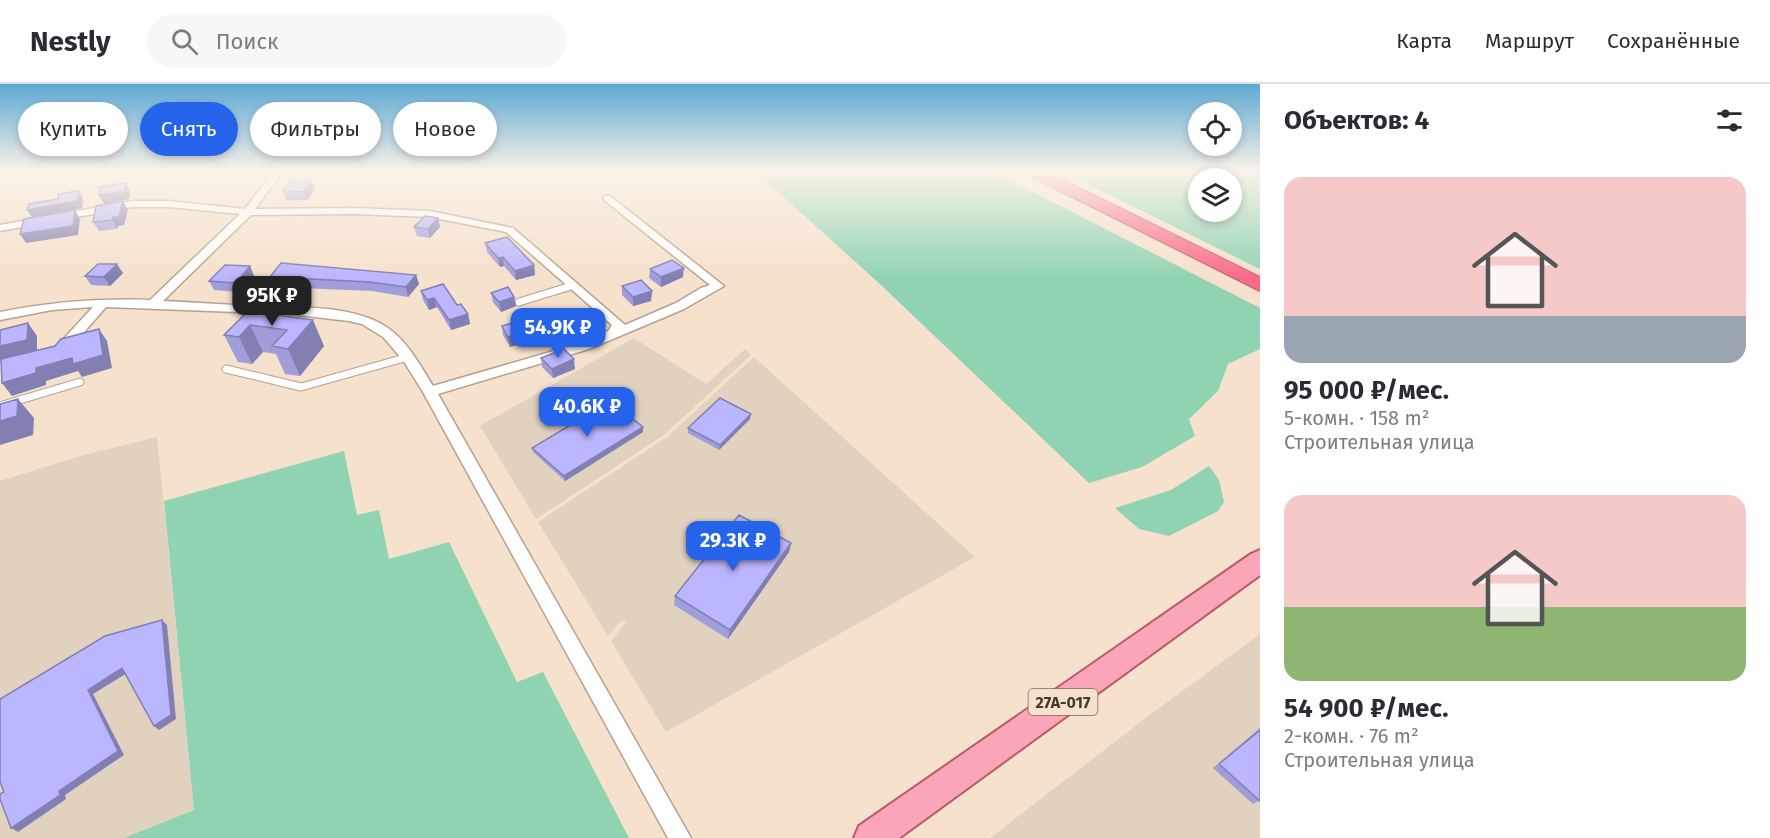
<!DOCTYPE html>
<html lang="ru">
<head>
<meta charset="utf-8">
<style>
	:root { --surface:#fff; --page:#f7f7f7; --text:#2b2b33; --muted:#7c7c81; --line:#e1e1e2; --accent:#2563eb }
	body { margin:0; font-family:"Fira Sans",sans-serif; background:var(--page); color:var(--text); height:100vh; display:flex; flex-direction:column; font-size:22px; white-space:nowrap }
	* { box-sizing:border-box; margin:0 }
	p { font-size:20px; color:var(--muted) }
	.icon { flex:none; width:33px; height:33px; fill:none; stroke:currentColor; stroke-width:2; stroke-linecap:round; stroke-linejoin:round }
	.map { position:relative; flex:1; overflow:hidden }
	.panel { display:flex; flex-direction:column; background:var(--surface); width:510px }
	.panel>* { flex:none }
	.guide { position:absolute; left:18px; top:18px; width:570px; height:54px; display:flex; gap:12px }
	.tools { position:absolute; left:1188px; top:18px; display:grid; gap:12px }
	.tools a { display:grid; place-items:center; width:54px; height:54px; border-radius:50%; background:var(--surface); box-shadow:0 3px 9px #0003; font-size:30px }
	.price { position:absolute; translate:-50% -51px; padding:0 14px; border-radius:12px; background:var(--accent); color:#fff; font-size:20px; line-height:39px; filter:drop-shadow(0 2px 3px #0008) }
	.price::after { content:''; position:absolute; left:50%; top:36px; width:18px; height:14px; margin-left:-9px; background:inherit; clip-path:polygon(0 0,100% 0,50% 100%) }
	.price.on { background:#222; color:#fff }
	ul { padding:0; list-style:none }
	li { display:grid; align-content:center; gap:12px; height:318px; padding:0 24px }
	li span { display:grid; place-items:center; height:186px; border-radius:18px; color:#555 }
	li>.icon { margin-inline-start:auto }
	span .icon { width:108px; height:108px; fill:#fffc; stroke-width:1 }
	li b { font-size:26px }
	h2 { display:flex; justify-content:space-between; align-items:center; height:72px; padding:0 24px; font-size:26px }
	.chip { padding:0 21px; border-radius:27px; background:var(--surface); box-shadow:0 3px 9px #0003; font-size:21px; line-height:54px }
	.chip.on { background:var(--accent); color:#fff }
	header { display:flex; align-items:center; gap:36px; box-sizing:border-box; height:84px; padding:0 30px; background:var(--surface); border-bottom:2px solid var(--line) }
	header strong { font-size:28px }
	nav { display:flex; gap:33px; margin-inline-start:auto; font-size:21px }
	.search { width:420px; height:54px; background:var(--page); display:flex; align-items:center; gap:15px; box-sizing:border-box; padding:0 21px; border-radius:33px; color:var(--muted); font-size:22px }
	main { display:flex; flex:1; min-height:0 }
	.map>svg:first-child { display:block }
	.industrial { fill:#e1d2c0 }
	.green { fill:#90d3b3; fill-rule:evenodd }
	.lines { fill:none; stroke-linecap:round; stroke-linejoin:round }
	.lane-far1-casing { stroke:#b5a28e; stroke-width:8 }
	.lane-casing { stroke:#b5a28e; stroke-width:9 }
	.street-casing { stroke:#b5a28e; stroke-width:3 }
	.primary-casing { stroke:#b9596a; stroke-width:4 }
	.highway-casing { stroke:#b9596a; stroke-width:2 }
	.lane-far1 { stroke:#fff; stroke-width:5 }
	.lane { stroke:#fff; stroke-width:7 }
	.street { fill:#fff; fill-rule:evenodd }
	.primary { fill:#fba6b8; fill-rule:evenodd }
	.highway { fill:#f96a89; fill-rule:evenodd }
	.wall { fill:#a09ddb }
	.shaded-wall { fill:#827fb2 }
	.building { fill:#bab6ff; stroke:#827fb2; stroke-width:1.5 }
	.labels { text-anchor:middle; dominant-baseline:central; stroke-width:6; stroke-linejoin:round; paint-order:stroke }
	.shield { fill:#f5e1cc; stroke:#776c60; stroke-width:1.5 }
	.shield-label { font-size:16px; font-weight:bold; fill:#413a31 }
</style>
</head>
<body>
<header>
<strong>Nestly</strong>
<div class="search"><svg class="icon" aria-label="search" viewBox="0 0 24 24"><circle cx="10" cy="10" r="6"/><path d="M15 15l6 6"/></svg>Поиск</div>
<nav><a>Карта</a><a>Маршрут</a><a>Сохранённые</a></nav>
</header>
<main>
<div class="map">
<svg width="1260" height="754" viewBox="0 0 1260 754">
	<rect width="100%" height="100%" fill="#f5e1cc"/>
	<!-- industrial -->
	<path class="industrial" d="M634,254L706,300L745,265L751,271L664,351L536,435L480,342Z
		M754,273L975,473L666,648L611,557L626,538L622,536L608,552L538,438L667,353Z
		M157,353L194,726L124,754H0V397L80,372Z
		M1260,550V754H990L1147,633Z"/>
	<!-- green -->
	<path class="green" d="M756,88H994L1260,224V265L1228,280L1218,307L1189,335L1195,352L1142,383L1089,399L881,201Z
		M1063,88L1260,89V185ZM1198,94H1232V128H1198Z
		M344,367L357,431L379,426L389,475L449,458L517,598L543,588L629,754H124L194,726L164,417Z
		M1209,382L1219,396L1224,418L1218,427L1169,452L1139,445L1115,424L1171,406Z"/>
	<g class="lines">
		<!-- lane-far1 casing -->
		<g class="lane-far1-casing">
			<path id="lane-far1" d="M563,205L575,201"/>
		</g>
		<!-- lane casing -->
		<g class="lane-casing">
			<path id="lane" d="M519,218L568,203
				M226,285L301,303L408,273
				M0,322L80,298"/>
		</g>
		<!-- street casing -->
		<g class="street-casing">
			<path id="street" d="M273,88H282L255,125L354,124L430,127L513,144L625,241L676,219L701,204L710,201L604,116V112H610L724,202L684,225L589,265L438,310L691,754H668L423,308L403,276L383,253L362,240L349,237L289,230L106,223L66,269H56L55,266L56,263L93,223L52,226L0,236V228C50,218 99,214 150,216L240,130L169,123H132L0,147V141L132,117H169L245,125ZM354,130L430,133L506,148L612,241L608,247L581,259L433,302C420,281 407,256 385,242C347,218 280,224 236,221C212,220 188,218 163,217L251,131Z"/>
		</g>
		<!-- primary casing -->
		<g class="primary-casing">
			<path id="primary" d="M1260,466V491L899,754H854L859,742L1251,470Z"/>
		</g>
		<!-- highway casing -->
		<g class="highway-casing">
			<path id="highway" d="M1026,88H1047L1260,193V207L1028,91Z"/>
		</g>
		<!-- lane-far1 -->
		<use href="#lane-far1" class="lane-far1"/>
		<!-- lane -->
		<use href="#lane" class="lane"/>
		<!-- street -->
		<use href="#street" class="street"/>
		<!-- primary -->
		<use href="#primary" class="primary"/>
		<!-- highway -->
		<use href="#highway" class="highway"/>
	</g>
	<!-- wall -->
	<path class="wall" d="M295,88H312L309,92H296Z
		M312,97L315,105L307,116H286L283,107Z
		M128,126L124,141L118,142L117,145L99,147L93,138Z
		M438,134L440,143L430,154L417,152L414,143Z
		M485,159L534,181L535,191L516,196L504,182L500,183L487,168Z
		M250,182L254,192L240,208L214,206L209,197Z
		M650,185L683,193L661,203L649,194Z
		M123,189L110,202L91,201L85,192Z
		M416,191L419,200L408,213L372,207L274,203L270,193Z
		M622,202L652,207L651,217L633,222L622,211Z
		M421,207L457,221L468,230L470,240L451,246L437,223L429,226L423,216Z
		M491,209L514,213L516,222L501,228L493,218Z
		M248,227L324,262L300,292L285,290L276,270L263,268L252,280L238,278L224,251Z
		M502,242L529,247L530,257L510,263L503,251Z
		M541,274L575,285L553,294L542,283Z
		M750,335L719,366L688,349V344Z
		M643,343V348L565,397L533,368L532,364Z
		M791,459L789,468L728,555L674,521L675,512Z
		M1260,644V716L1253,720L1213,684Z"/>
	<!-- shaded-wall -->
	<path class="shaded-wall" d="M312,97L315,105L307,116L304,108Z
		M126,99L130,108L129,115L104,120L99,111Z
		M79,107L83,114L82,124L32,133L27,126Z
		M123,117L128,126L124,141L118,142L117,145L112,136L113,133Z
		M75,126L80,135L78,151L26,159L20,150Z
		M438,134L440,143L430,154L428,145Z
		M503,173L504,182L500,183L498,174Z
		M117,180L123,189L110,202L104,193Z
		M534,181L535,191L516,196L515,187Z
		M250,182L254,192L240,208L236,199Z
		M684,184L683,193L661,203V193Z
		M416,191L419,200L408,213L406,203Z
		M652,207L651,217L633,222V213Z
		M514,213L516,222L501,228L499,218Z
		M434,214L437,223L429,226L427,216Z
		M468,230L470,240L451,246L449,236Z
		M313,236L324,262L300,292L288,265Z
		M28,239L37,252V268L0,277V262Z
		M250,241L263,268L252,280L239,253Z
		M99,245L107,257L112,284L82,293L78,287L46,297V301L12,312L2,299L36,284Z
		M529,247L530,257L510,263L508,253Z
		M574,275L575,285L553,294L552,285Z
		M18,315L34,334L33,351L0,361V337Z
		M751,330L750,335L719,366L720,361Z
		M643,343V348L565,397L564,392Z
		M791,459L789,468L728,555L730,546Z
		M162,536L167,541L176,635L159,646L154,642Z
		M122,584L127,589L93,610L124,671L65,711L66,715L18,748L11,744L59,707L88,606Z"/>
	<!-- building -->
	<path class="building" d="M291,96L312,97L304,108L283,107Z
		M126,99L124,107L99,111L100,103Z
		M79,107L77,117L27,126L29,120L58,115V110Z
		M123,117L119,133H113L112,136L93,138L96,122Z
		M75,126L73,142L20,150L24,135Z
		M425,132L438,134L428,145L414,143Z
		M507,153L534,181L515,187L503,173L498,174L485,159Z
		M672,176L684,184L661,193L650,185Z
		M281,179L416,191L406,203L370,198L270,193Z
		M98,180H117L104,193L85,192Z
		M225,181L250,182L236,199L209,197Z
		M641,196L652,207L633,213L622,202Z
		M443,200L457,221L461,220L468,230L449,236L434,214L427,216L421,207Z
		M508,203L514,213L499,218L491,209Z
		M248,227L313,236L288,265L272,262L287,246L250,241L239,253L224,251Z
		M522,236L529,247L508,253L502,242Z
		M28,239L27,256L0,262V246Z
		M99,245L103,271L73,280L72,274L36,284V289L2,299L1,275L55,262L61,255Z
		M564,265L574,275L552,285L541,274Z
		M720,314L751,330L720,361L688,344Z
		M18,315L17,332L0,337V320Z
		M610,317L643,343L564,392L532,364Z
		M739,431L791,459L730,546L675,512Z
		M162,536L171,631L154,642L122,584L88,606L118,667L59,707L60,711L11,744L0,715V710L4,708L0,698V615L105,552Z
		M1260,646V717L1219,680Z"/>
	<!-- sky -->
	<linearGradient id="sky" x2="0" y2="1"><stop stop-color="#5da9d4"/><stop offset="0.45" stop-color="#faf2e8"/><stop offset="1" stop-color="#faf2e8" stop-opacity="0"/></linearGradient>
	<rect width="1260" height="194" fill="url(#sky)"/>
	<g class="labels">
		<!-- shield labels -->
		<rect class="shield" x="1028.5" y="605" width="69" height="26" rx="4.5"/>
		<g class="shield-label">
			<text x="1063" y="618">27А-017</text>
		</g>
	</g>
</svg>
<div class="tools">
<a><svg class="icon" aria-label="locate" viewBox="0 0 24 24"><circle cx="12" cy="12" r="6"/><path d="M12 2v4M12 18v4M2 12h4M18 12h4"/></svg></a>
<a><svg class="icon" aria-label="layers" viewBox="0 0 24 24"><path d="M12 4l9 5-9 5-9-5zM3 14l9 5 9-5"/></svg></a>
</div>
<b class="price on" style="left:272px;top:243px">95K ₽</b>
<b class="price" style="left:558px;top:275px">54.9K ₽</b>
<b class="price" style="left:587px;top:354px">40.6K ₽</b>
<b class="price" style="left:733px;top:488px">29.3K ₽</b>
<div class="guide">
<a class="chip">Купить</a>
<a class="chip on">Снять</a>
<a class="chip">Фильтры</a>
<a class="chip">Новое</a>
</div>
</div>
<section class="panel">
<h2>Объектов: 4<svg class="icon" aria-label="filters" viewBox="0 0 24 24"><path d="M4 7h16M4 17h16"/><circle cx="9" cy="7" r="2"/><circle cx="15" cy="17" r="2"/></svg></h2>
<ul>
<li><span style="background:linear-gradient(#f6c9c9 75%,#9aa5b1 0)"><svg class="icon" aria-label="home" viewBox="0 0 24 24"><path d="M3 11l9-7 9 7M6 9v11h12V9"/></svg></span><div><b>95 000 ₽/мес.</b><p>5-комн. · 158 m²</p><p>Строительная улица</p></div></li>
<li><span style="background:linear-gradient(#f6c9c9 60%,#8fb573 0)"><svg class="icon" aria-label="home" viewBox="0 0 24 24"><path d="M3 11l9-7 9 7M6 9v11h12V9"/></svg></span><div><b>54 900 ₽/мес.</b><p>2-комн. · 76 m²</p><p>Строительная улица</p></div></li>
</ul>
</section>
</main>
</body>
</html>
